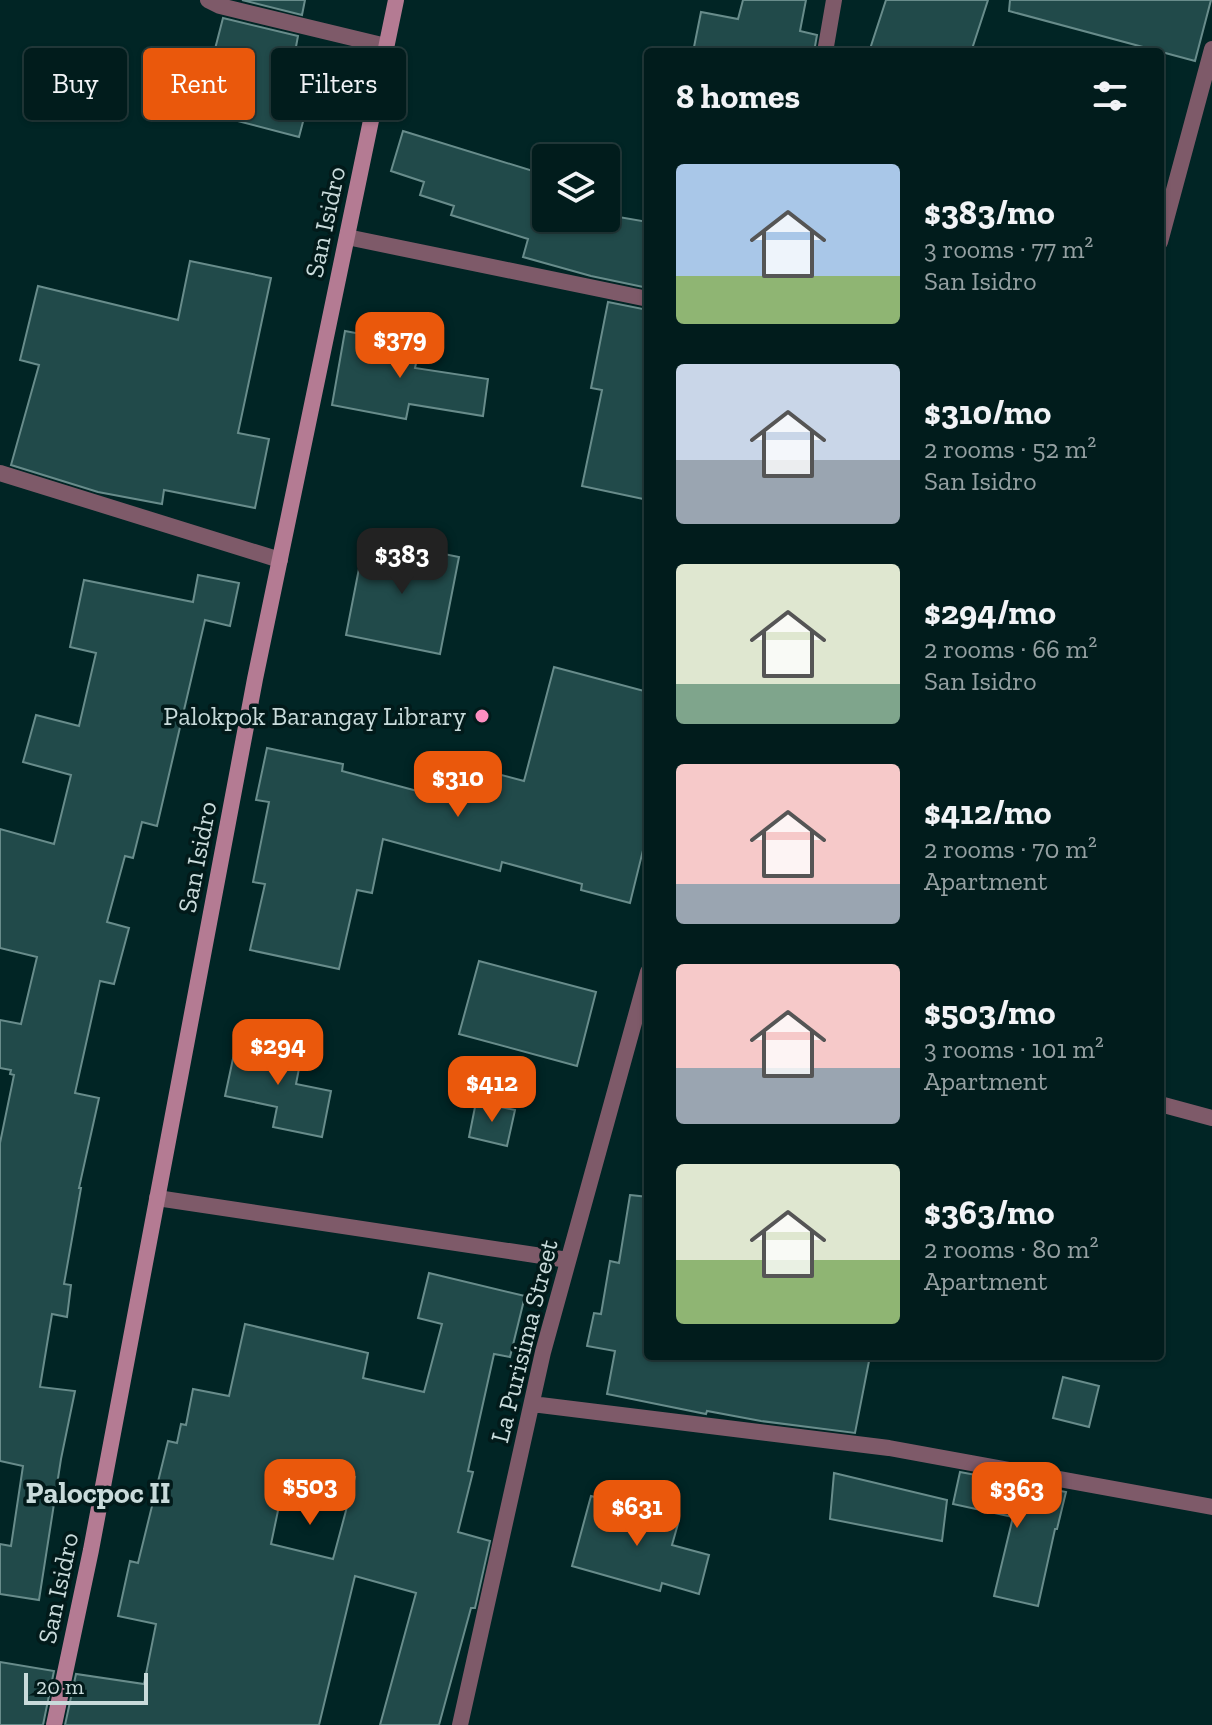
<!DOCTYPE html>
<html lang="en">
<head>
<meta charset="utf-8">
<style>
	:root { --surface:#011c1c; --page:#0b2525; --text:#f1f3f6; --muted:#96a1a3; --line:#233a3b; --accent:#ea580c }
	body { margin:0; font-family:"Zilla Slab",serif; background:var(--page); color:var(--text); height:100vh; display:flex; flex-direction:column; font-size:30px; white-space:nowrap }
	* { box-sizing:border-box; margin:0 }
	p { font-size:26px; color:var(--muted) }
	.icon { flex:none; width:44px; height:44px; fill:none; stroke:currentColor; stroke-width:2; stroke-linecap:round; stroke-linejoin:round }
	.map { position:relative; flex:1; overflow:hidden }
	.sheet { position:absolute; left:644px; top:48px; width:520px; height:1312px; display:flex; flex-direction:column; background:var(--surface); border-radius:8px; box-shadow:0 2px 6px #0004,0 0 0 2px var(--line) }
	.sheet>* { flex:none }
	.hud { position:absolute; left:24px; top:48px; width:500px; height:72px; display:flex; gap:16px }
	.tools { position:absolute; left:532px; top:144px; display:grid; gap:16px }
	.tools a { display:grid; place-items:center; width:88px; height:88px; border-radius:8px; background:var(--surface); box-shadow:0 2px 6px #0004,0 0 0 2px var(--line); font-size:40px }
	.scale { position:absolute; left:24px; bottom:20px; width:124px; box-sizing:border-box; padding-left:8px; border:4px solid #c9dbdb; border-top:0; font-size:22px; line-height:28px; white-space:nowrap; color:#c9dbdb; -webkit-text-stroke:6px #021a1a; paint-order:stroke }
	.price { position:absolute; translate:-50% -68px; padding:0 18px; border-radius:16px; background:var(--accent); color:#fff; font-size:26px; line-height:52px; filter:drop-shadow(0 2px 4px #0008) }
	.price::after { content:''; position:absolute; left:50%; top:48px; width:24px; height:18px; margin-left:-12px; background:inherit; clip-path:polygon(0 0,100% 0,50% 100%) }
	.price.active { background:#222; color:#fff }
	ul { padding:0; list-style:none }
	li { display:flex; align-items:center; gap:24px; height:200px; padding:0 32px }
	li span { display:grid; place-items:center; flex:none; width:224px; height:160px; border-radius:8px; color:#555 }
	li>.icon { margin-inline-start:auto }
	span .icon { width:96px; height:96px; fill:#fffc; stroke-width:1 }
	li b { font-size:34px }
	h2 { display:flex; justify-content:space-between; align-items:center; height:96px; padding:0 32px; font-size:34px }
	.pill { padding:0 28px; border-radius:8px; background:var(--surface); box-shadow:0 2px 6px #0004,0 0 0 2px var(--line); font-size:28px; line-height:72px }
	.pill.active { background:var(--accent); color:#fff }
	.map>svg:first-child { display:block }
	.building { fill:#214a4a; stroke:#688c8b; stroke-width:2; fill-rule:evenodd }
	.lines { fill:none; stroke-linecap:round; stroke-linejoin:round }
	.lane { stroke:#7e5a69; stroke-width:16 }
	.street { stroke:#7e5a69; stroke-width:16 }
	.secondary { stroke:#b47b93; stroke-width:16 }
	.poi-dot { fill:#fd8ec0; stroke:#021a1a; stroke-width:3 }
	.labels { text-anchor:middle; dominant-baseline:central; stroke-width:7; stroke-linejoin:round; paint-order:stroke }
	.street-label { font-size:26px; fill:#c9dbdb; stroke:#021a1a }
	.poi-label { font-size:26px; fill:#c9dbdb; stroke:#021a1a; text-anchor:end }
	.quarter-label { font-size:30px; font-weight:bold; fill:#c9dbdb; stroke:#021a1a }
</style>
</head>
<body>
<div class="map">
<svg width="1212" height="1725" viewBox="0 0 1212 1725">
	<rect width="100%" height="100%" fill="#012525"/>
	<!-- building -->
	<path class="building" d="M242,0H305L302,15Z
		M743,0H806L800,31L817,35L814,52H693L701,12L738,19Z
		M886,0H988L971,52H869Z
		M1010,0H1211L1195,61L1009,11Z
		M223,18L298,36L295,52L336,63L326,103L309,99L299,137L199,111Z
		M403,131L546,175V218H606V192L613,194L607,215L648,222V288L591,276L523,257L528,239L451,215L454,206L420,195L424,182L391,171Z
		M190,261L271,278L238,433L269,439L255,508L164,490L162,504L98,492L11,465L39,365L20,360L38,286L178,320Z
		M608,302L648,310V500L582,486L602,390L591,388Z
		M345,331L420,345L415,368L488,379L483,416L409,404L406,419L332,405Z
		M365,538L459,557L440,654L346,635Z
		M198,575L239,583L230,626L205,620L157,826L142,822L133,858L125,856L107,922L129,928L114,984L100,981L75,1093L99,1098L79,1188H81L64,1284L71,1285L67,1317L52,1314L40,1387L75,1391L61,1459L39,1600L0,1594V1544L11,1546L23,1466L0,1461V1143L14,1075L10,1074L11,1070L0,1068V1020L21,1024L37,957L0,948V829L54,844L71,775L23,762L36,715L79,726L96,653L70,647L84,580L193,602Z
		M554,667L648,692V830L630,903L581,890L582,884L502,862L500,871L383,839L372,893L357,890L339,969L250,950L265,884L253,882L269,802L256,800L267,748L343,764L342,771L440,797L443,788L464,794L471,767L524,781Z
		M479,961L596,992L577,1066L459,1034Z
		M237,1040L302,1053L296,1084L331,1091L322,1137L273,1127L277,1107L225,1096Z
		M476,1102L515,1110L507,1146L469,1137Z
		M630,1195L648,1197V1356H870L855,1433L761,1421L707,1411L706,1414L607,1394L615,1351L587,1346L594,1313L601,1314L610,1261L619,1263Z
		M429,1273L525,1296L510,1357L494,1354L468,1471L473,1472L458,1532L490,1541L475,1608H471L439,1725H380L416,1593L355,1576L319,1725H65L76,1674L144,1684L156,1624L118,1616L130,1561L138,1563L168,1441L177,1443L181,1424L186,1425L193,1389L229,1396L245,1324L368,1353L363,1378L424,1392L442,1324L418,1318ZM288,1463L355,1477L333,1559L271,1544Z
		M1063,1377L1099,1386L1089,1427L1053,1418Z
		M960,1472L1066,1492L1057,1529H1055L1038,1606L994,1596L1013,1517L953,1504Z
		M834,1473L947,1500L942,1541L830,1519Z
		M591,1496L679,1520L672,1545L709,1555L699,1594L662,1583L660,1591L572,1566Z
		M0,1662L54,1671L43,1725H0Z"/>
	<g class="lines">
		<!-- lane -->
		<path class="lane" d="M208,0L220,6L386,46"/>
		<!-- street -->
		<path class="street" d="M825,52L834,0
			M347,237L648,299
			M1160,242L1212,49
			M0,473L280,560
			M1160,1104L1212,1118
			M157,1198L568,1260
			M532,1404L889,1448L1212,1507
			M460,1725L543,1352L648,972"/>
		<!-- secondary -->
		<path class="secondary" d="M54,1725L91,1550L255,679L396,0"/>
	</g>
	<!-- markers -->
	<circle class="poi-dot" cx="482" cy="716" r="8"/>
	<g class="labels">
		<!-- street labels -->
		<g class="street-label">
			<text transform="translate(325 222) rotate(-78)">San Isidro</text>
			<text transform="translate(197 857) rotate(-79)">San Isidro</text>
			<text transform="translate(524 1341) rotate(-76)">La Purisima Street</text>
			<text transform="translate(58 1588) rotate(-78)">San Isidro</text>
		</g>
		<!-- poi labels -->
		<g class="poi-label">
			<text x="466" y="716">Palokpok Barangay Library</text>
		</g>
		<!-- quarter labels -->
		<g class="quarter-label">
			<text x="98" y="1493">Palocpoc II</text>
		</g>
	</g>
</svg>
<div class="tools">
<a><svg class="icon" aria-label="layers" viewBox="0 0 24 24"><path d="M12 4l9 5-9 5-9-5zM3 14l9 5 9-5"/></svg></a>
</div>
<div class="scale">20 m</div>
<b class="price" style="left:400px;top:380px">$379</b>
<b class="price active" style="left:402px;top:596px">$383</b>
<b class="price" style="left:458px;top:819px">$310</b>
<b class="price" style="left:278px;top:1087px">$294</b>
<b class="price" style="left:492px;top:1124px">$412</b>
<b class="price" style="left:310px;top:1527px">$503</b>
<b class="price" style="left:1017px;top:1530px">$363</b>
<b class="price" style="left:637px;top:1548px">$631</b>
<div class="hud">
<a class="pill">Buy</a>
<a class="pill active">Rent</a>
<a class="pill">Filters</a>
</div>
<section class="sheet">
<h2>8 homes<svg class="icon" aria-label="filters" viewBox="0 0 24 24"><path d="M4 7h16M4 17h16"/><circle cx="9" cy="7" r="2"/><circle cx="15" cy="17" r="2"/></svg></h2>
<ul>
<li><span style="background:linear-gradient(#a9c7e8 70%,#8fb573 0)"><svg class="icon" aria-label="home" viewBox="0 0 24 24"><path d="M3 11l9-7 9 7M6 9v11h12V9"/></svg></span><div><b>$383/mo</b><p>3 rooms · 77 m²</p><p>San Isidro</p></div></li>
<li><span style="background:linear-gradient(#c9d6e8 60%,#9aa5b1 0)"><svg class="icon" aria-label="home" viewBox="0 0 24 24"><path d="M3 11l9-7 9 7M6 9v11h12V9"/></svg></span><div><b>$310/mo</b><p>2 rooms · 52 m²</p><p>San Isidro</p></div></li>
<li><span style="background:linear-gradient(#dfe7d0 75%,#7fa58c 0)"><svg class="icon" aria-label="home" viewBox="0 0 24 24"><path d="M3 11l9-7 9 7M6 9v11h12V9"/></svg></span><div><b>$294/mo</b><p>2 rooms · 66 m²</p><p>San Isidro</p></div></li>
<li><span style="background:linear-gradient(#f6c9c9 75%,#9aa5b1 0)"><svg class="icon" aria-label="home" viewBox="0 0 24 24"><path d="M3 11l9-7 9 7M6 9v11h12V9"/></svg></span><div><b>$412/mo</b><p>2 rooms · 70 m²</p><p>Apartment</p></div></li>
<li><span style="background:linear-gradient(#f6c9c9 65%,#9aa5b1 0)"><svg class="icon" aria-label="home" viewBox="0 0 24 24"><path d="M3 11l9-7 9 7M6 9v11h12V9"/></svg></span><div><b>$503/mo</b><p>3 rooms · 101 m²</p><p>Apartment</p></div></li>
<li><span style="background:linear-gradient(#dfe7d0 60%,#8fb573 0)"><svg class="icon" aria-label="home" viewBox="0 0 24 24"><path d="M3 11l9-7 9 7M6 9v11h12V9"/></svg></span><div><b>$363/mo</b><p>2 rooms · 80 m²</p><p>Apartment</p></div></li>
</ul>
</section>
</div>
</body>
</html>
